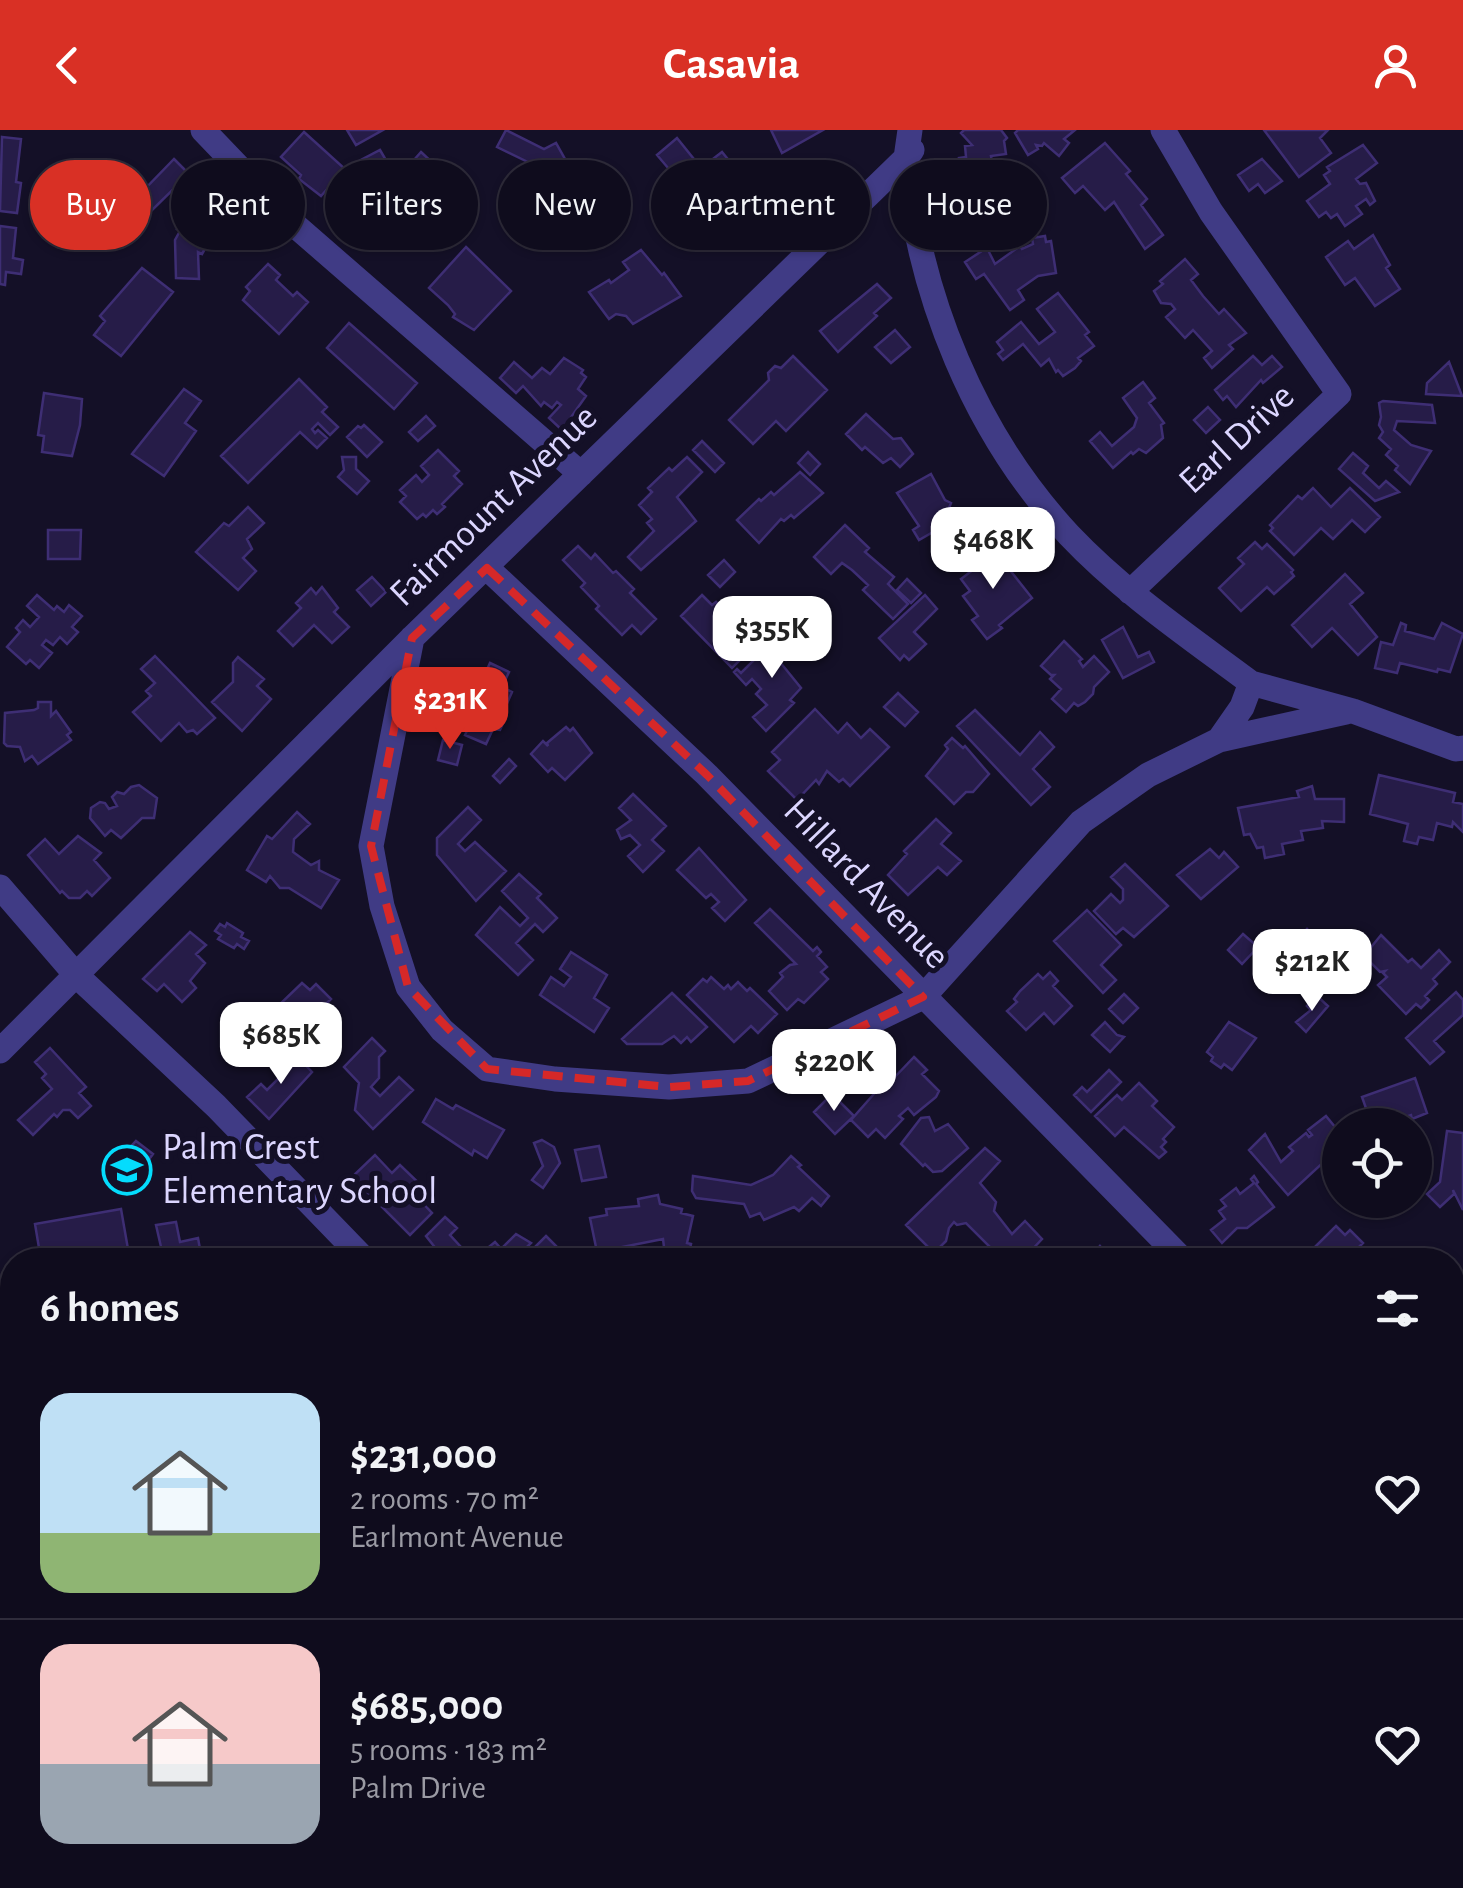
<!DOCTYPE html>
<html lang="en">
<head>
<meta charset="utf-8">
<style>
	:root { --surface:#0f0c1d; --page:#181526; --text:#f1f3f6; --muted:#9b9ba4; --line:#2f2c3b; --accent:#d93025 }
	body { margin:0; font-family:"Alegreya Sans",sans-serif; background:var(--page); color:var(--text); height:100vh; display:flex; flex-direction:column; font-size:38px; white-space:nowrap }
	* { box-sizing:border-box; margin:0 }
	p { font-size:32px; color:var(--muted) }
	.icon { flex:none; width:55px; height:55px; fill:none; stroke:currentColor; stroke-width:2; stroke-linecap:round; stroke-linejoin:round }
	.map { position:relative; flex:1; overflow:hidden }
	.panel { position:absolute; left:0px; top:1118px; width:1465px; height:642px; display:flex; flex-direction:column; background:var(--surface); border-radius:40px 40px 0 0; box-shadow:0 2px 8px #0004,0 0 0 2px var(--line) }
	.panel>* { flex:none }
	.hud { position:absolute; left:30px; top:30px; width:1405px; height:90px; display:flex; gap:20px }
	.fabs { position:absolute; left:1322px; top:978px; display:grid; gap:20px }
	.fabs a { display:grid; place-items:center; width:110px; height:110px; border-radius:50%; background:var(--surface); box-shadow:0 2px 8px #0004,0 0 0 2px var(--line); font-size:50px }
	.price { position:absolute; translate:-50% -85px; padding:0 22px; border-radius:20px; background:#fff; color:#222; font-size:32px; line-height:65px; filter:drop-shadow(0 2px 5px #0008) }
	.price::after { content:''; position:absolute; left:50%; top:60px; width:30px; height:22px; margin-left:-15px; background:inherit; clip-path:polygon(0 0,100% 0,50% 100%) }
	.price.current { background:var(--accent); color:#fff }
	ul { padding:0; list-style:none }
	li { display:flex; align-items:center; gap:30px; height:250px; padding:0 40px }
	li+li { border-top:2px solid var(--line) }
	li span { display:grid; place-items:center; flex:none; width:280px; height:200px; border-radius:30px; color:#555 }
	li>.icon { margin-inline-start:auto }
	span .icon { width:120px; height:120px; fill:#fffc; stroke-width:1 }
	li b { font-size:42px }
	h2 { display:flex; justify-content:space-between; align-items:center; height:120px; padding:0 40px; font-size:42px }
	.pill { padding:0 35px; border-radius:45px; background:var(--surface); box-shadow:0 2px 8px #0004,0 0 0 2px var(--line); font-size:35px; line-height:90px }
	.pill.current { background:var(--accent); color:#fff }
	header { display:flex; justify-content:space-between; align-items:center; height:130px; padding:0 40px; background:var(--accent); color:#fff; font-size:45px; font-weight:700 }
	.map>svg:first-child { display:block }
	.building { fill:#261c48; stroke:#3e2e74; stroke-width:2.5 }
	.lines { fill:none; stroke-linecap:round; stroke-linejoin:round }
	.minor { stroke:#403b85; stroke-width:25 }
	.marked { fill:none; stroke:#d62828; stroke-width:8; stroke-dasharray:20 12; stroke-linejoin:round }
	.labels { text-anchor:middle; dominant-baseline:central; stroke-width:10; stroke-linejoin:round; paint-order:stroke }
	.street-label { font-size:38px; fill:#dcd6ff; stroke:#141027 }
	.poi-label { font-size:38px; fill:#dcd6ff; stroke:#141027; text-anchor:start }
</style>
</head>
<body>
<header><svg class="icon" aria-label="back" viewBox="0 0 24 24"><path d="M15 5l-7 7 7 7"/></svg>Casavia<svg class="icon" aria-label="person" viewBox="0 0 24 24"><circle cx="12" cy="8" r="4"/><path d="M4 21q1-7 8-7t8 7"/></svg></header>
<div class="map">
<svg width="1463" height="1758" viewBox="0 0 1463 1758">
	<rect width="100%" height="100%" fill="#141027"/>
	<!-- building -->
	<path class="building" d="M347,0H383L356,15Z
		M506,0L544,19L556,13L588,70L586,74L571,80L560,60L536,74L524,54L537,47L534,35L497,17Z
		M771,0H823L782,23Z
		M964,0H1001L1007,8L1004,11L1006,24L991,26L995,47L981,56L983,72L967,74L959,28L966,27L965,16L972,15L961,3Z
		M1018,0H1075L1064,9L1069,13L1059,26L1044,13L1042,16L1036,15L1038,19L1028,25L1015,3Z
		M1264,0H1328L1320,8L1331,23L1299,47Z
		M304,2L345,39L321,66L299,49L301,45L281,27Z
		M2,7L21,9L16,52L21,53L17,83L0,81Z
		M677,8L706,44L714,38L709,32L722,22L739,43L681,97L658,70L680,52L657,25Z
		M1105,13L1130,41L1126,44L1147,69L1141,75L1163,105L1145,119L1114,72L1105,80L1083,56L1075,63L1062,48Z
		M1363,15L1377,33L1356,49L1360,54L1366,53L1375,71L1370,75L1366,69L1356,76L1362,84L1345,96L1337,84L1331,88L1326,82L1319,87L1307,71L1330,54L1324,45L1330,41L1327,37Z
		M380,20L390,37L367,50L357,32Z
		M421,22L436,36L418,56L424,61L418,68L442,88L422,111L376,73Z
		M174,29L189,44L147,85L123,84L124,77H119V87L102,86L106,68H98L103,39L138,44L134,69L139,70L147,63L144,60Z
		M1262,29L1282,51L1265,63L1258,54L1249,61L1238,45Z
		M357,56L372,69L357,87L342,73Z
		M198,62L228,79L202,124L198,122L199,149L176,148L175,110L180,101L177,99Z
		M0,96L16,98L13,128L23,130L21,144L6,142L5,155L0,154Z
		M1373,105L1390,135L1386,138L1400,159L1375,176L1355,148L1345,155L1326,127L1348,111L1354,119Z
		M1045,106L1046,112L1051,111L1056,143L1038,146L1018,160L1024,170L1010,180L984,144L976,149L965,132L985,119L988,120L995,134L1020,116L1022,119L1033,114L1032,108Z
		M466,117L511,161L474,200L453,187L455,184L448,175L429,158Z
		M641,120L662,145L664,143L681,166L633,194L626,186L616,184L609,189L589,162L609,150L611,153L629,140L623,132Z
		M1185,129L1198,144L1191,150L1203,166L1219,184L1224,179L1246,203L1229,215L1233,219L1212,238L1204,228L1212,221L1193,200L1185,208L1166,187L1175,179L1171,174L1161,173L1154,161L1163,154L1160,151Z
		M268,134L280,145L276,150L293,166L297,162L308,172L279,204L243,170L250,161L246,157Z
		M142,138L173,162L121,226L94,205L105,191L100,186Z
		M877,154L891,168L874,183L877,186L838,222L820,201Z
		M1058,163L1089,202L1085,205L1094,216L1078,228L1081,231L1075,238L1063,246L1058,240L1056,242L1049,229L1041,236L1023,214L1003,230L998,224L1003,220L997,212L1021,192L1039,214L1055,202L1037,179Z
		M349,193L417,253L394,279L327,218Z
		M895,200L910,217L891,233L875,217Z
		M793,226L827,260L786,301L776,291L753,314L729,290L769,250L768,243L775,236L781,238Z
		M1253,226L1262,235L1272,226L1282,237L1263,253L1261,250L1236,277L1227,266L1223,270L1215,260Z
		M564,228L583,240L581,243L586,247L578,259L586,266L562,300L549,288L561,275L557,272L552,278L544,272L541,276L523,256L516,263L500,248L514,232L532,248L542,238L550,244Z
		M1449,232L1462,266L1426,264L1427,253Z
		M299,249L327,277L322,282L338,297L330,305L318,293L312,299L315,303L318,300L327,308L317,318L300,302L248,353L221,326Z
		M1143,252L1155,268L1149,273L1164,293L1161,295L1163,308L1146,323L1139,319L1133,324L1131,322L1113,338L1090,311L1100,302L1112,316L1134,297L1137,288L1123,268Z
		M184,259L201,271L185,293L196,301L164,346L132,324Z
		M44,263L82,269L80,295L72,326L42,322L44,306L38,305Z
		M1383,271L1432,275L1435,293L1397,291L1394,300L1411,315L1431,321L1410,354L1395,340L1398,336L1386,325L1391,319L1379,308L1383,302L1379,295L1381,287L1379,273Z
		M1208,277L1220,290L1206,303L1194,290Z
		M866,284L893,309L901,308L913,324L900,337L891,328L883,333L865,317L862,320L846,304Z
		M426,286L435,296L418,311L409,302Z
		M364,295L382,312L367,327L347,307L358,296L361,298Z
		M702,311L724,333L715,342L693,320Z
		M438,320L459,341L454,346L462,354L442,374L445,377L437,384L433,380L426,387L423,384L417,389L400,372L406,366L400,360L416,345L422,352L429,345L421,336Z
		M808,322L820,334L810,345L798,333Z
		M1353,323L1368,336L1363,343L1379,358L1386,351L1399,362L1375,371L1339,339Z
		M342,327H356V339L369,351L357,364L338,347L344,340Z
		M687,327L702,342L677,367L696,391L641,440L628,427L654,401L647,393L652,389L639,375L652,362L648,358L669,338L672,341Z
		M800,342L823,363L794,388L791,385L784,391L781,389L759,413L737,390L759,369L761,371L771,362L774,365Z
		M931,344L945,370L951,373L949,378L965,392V397L956,408L940,398L919,410L913,400L919,396L897,363Z
		M1313,358L1331,377L1350,358L1380,387L1365,402L1352,390L1333,409L1321,398L1294,425L1270,401L1273,398L1270,395L1298,366L1302,369Z
		M248,377L264,393L247,409L252,419L243,428L256,441L238,460L196,422L224,393L229,396Z
		M845,395L869,418L865,422L894,447L888,454L908,474L893,489L863,460L868,455L852,440L842,433L831,444L814,427Z
		M48,400H81L80,429H48Z
		M1255,412L1262,419L1267,414L1293,440L1291,442L1294,446L1274,464L1267,457L1241,481L1219,458L1244,434L1238,428Z
		M990,415L1032,468L999,495L1002,498L987,509L972,490L978,486L963,466L970,461L961,449L978,436L972,428Z
		M578,416L591,429L595,424L613,443L616,441L634,459L630,463L656,489L641,504L632,495L622,505L596,479L599,476L581,457L585,453L563,430Z
		M724,430L735,442L720,457L708,445Z
		M1345,444L1363,463L1350,474L1377,507L1358,525L1332,498L1312,517L1292,495Z
		M372,447L386,462L371,476L357,460Z
		M907,449L921,463L911,473L897,460Z
		M322,457L338,478L334,482L349,497L332,513L314,495L293,516L278,501L301,478L296,473L311,458L316,464Z
		M37,465L54,480L57,476L64,482L69,475L82,486L72,497L78,502L67,514L60,507L53,515L46,510L42,515L52,523L39,538L30,530L26,534L7,517L20,502L16,498L23,490L30,497L39,487L27,476Z
		M702,465L712,475L716,472L734,490L730,494L740,503L767,476L781,489L732,538L681,486Z
		M925,465L937,479L914,502L926,514L909,530L904,525L900,530L879,508Z
		M1401,493L1406,495L1405,501L1434,509L1442,493L1463,504L1450,542L1438,539L1437,542L1400,533L1397,543L1375,538L1381,512L1393,515Z
		M1123,497L1138,527L1149,522L1154,532L1123,548L1102,510Z
		M781,503L797,519L786,530L779,523L773,530L778,535L780,532L801,558L790,570L794,573L766,601L753,587L767,575L756,564L761,559L752,549L746,555L734,542L737,539L741,543Z
		M1064,511L1082,529L1079,531L1083,537L1094,526L1109,542L1094,557L1093,564L1085,572L1078,576L1074,573L1066,582L1052,569L1061,559L1050,549L1054,545H1051L1041,536Z
		M155,526L215,588L197,604L193,600L187,602L179,593L161,611L133,582L151,566L146,561L155,553L141,539Z
		M238,527L264,549L257,556L271,569L242,601L212,572L233,552V533Z
		M490,533L509,542L502,557L512,562L501,587L505,589L500,600L493,599L486,614L465,605L472,590L467,587L484,559L479,557Z
		M898,563L918,582L905,596L884,577Z
		M38,572H51V586L56,581L71,602L67,605L71,610L38,634L32,626L25,631L20,617L7,616L4,613L5,583L34,580L38,578Z
		M815,579L838,603L847,593L861,608L870,599L889,617L850,656L843,649L839,652L827,641L819,654L816,650L797,670L768,641L780,630L772,622Z
		M975,580L1020,625L1040,602L1054,617L1033,639L1050,657L1031,675L957,596Z
		M566,597L570,601L573,598L592,623L565,650L552,638L548,642L531,624L543,611L548,616L547,613Z
		M952,608L963,618L965,616L989,644L973,662H966L954,674L926,646L948,619L945,615Z
		M443,610L462,615L457,635L438,630Z
		M509,629L516,636L500,653L493,646Z
		M1379,645L1455,663L1453,672L1463,674V702L1453,692L1452,697L1437,693L1433,710L1419,707L1417,714L1404,711L1408,694L1370,684Z
		M139,655L157,668L154,688H142L121,708L111,700L105,706L90,688L91,678L100,672L105,673L109,679L117,676L112,667L117,662L124,664L131,657Z
		M1312,656L1315,669H1344V692L1322,691L1323,698L1301,701L1303,710L1282,714L1284,724L1265,728L1263,717L1257,718L1250,704L1244,705L1238,678L1299,667L1297,661Z
		M633,664L666,696L652,710L664,721L643,742L628,726L640,715L630,705L621,709L617,700L631,690L619,678Z
		M468,677L481,690L458,714L465,721L475,712L506,741L476,771L437,725V708Z
		M297,682L310,694L294,709L293,722L311,735L319,731V740L339,750L321,778L289,758H280L270,746L266,752L247,740L267,706L272,709Z
		M936,689L951,703L941,714L961,731L947,745L938,737L908,765L888,745L907,724L904,721Z
		M78,706L101,723L94,730L110,748L92,766L87,761L80,768H69L62,761L60,763L28,725L45,709L59,724Z
		M699,718L746,770L725,791L712,778L719,772L711,764L706,768L677,740Z
		M1210,719L1219,728L1224,722L1238,737L1201,769L1177,745Z
		M1125,734L1168,776L1134,807L1123,798L1116,804L1094,781L1111,764L1120,773L1123,770V759L1111,747Z
		M519,744L541,764L537,768L557,788L543,802L535,794L516,813L533,830L518,845L476,805L500,777L520,796L528,788L502,761Z
		M770,779L813,821L817,817L821,822L817,826L827,837L821,842L828,849L804,873L798,869L787,880L769,861L783,847L780,843L790,835L796,834L755,793Z
		M1087,780L1121,815L1101,835L1116,850L1103,863L1054,811Z
		M227,793L243,803L241,807L249,811L244,819L237,814L234,818L218,809L221,805L215,801L220,794L225,797Z
		M1307,799L1321,813L1311,823L1297,809Z
		M190,802L206,815L196,824L205,833L190,851L196,858L182,872L164,854L157,861L143,849Z
		M1243,804L1258,817L1242,834L1228,820Z
		M1381,805L1408,832L1412,829L1421,838L1439,820L1450,832L1433,849L1437,854L1425,866L1429,870L1421,878L1416,874L1406,884L1378,855L1387,847L1383,843L1385,841L1380,842L1364,826Z
		M571,822L607,845L594,868L609,878L594,902L540,865L551,847L564,856L571,847L560,839Z
		M1050,842L1058,851L1053,856L1072,876L1054,894L1044,883L1026,900L1007,881L1017,872L1014,869L1020,861L1038,844L1043,849Z
		M711,847L724,859L728,855L731,859L738,852L747,861L750,858L777,884L758,903L751,896L734,912L687,865L703,849L707,852Z
		M302,853L310,860L316,854L331,869L323,877L333,887L296,923L282,909L289,902L275,888L281,881L277,877Z
		M1456,862L1463,870V885L1434,911L1444,922L1430,934L1406,908Z
		M672,863L707,897L691,912L687,907L681,913L674,906L662,914H627L622,909Z
		M1124,864L1138,878L1123,893L1109,879Z
		M1317,866L1328,876L1306,902L1296,892L1311,880L1307,876Z
		M1105,892L1117,905L1124,907L1110,922L1092,905Z
		M1229,892L1256,908L1232,940L1224,934L1221,938L1211,931L1213,927L1207,922Z
		M372,908L385,921L379,927V948L371,957L380,966L399,947L413,960L373,999L355,980L359,953L344,937Z
		M50,918L86,957L79,963L91,976L78,988L70,980H63L57,987L54,984L33,1005L18,990L52,959L42,948L46,944L35,932Z
		M293,922L312,942L269,989L247,967L261,954L267,960L283,944L281,935Z
		M914,927L927,940L922,944L939,961L936,967L914,985L908,978L899,986L903,989L885,1008L876,999L868,1007L851,990L888,948L891,951Z
		M1109,940L1121,952L1091,982L1074,965L1082,957L1087,962Z
		M1415,948L1427,983L1412,989L1411,985L1399,989L1398,985L1385,989L1388,992L1385,995H1361L1357,991L1367,981L1362,967Z
		M1139,953L1157,971L1152,976L1174,997L1163,1009L1166,1012L1161,1017L1166,1022L1159,1028L1124,997L1115,1006L1095,986L1117,965L1122,970Z
		M832,964L854,986L835,1004L814,982Z
		M436,969L453,979L456,975L504,1000L487,1028L474,1020L472,1025L423,992Z
		M1326,986L1340,1003V1017L1288,1065L1249,1020L1265,1004L1281,1032L1293,1021L1289,1017L1306,1003L1309,1007L1312,1005L1308,1000Z
		M929,987L935,1001L948,994L968,1018L942,1041L933,1042L925,1034L923,1036L901,1014L921,988Z
		M1447,1001L1463,1003V1080L1453,1060L1454,1064L1440,1077L1427,1064L1440,1052Z
		M542,1010L554,1017L560,1033L543,1058L532,1050L543,1036L534,1013Z
		M136,1011L153,1024L147,1032L149,1034L128,1059L107,1042Z
		M599,1016L606,1047L582,1051L575,1020Z
		M985,1018L1000,1031L980,1053L996,1072L994,1081L1012,1104L1025,1091L1042,1109L1029,1123L1031,1126L1027,1130H995L999,1126L966,1093L957,1095L954,1092L949,1098L946,1111L938,1119L931,1120L906,1095Z
		M375,1025L392,1043L400,1035L426,1060L418,1068L432,1083L410,1105L352,1047Z
		M791,1026L801,1035L798,1037L829,1066L821,1076L812,1068L799,1081L794,1077L764,1090L760,1083L750,1087L744,1074L696,1068L692,1061L693,1046L751,1055L773,1045Z
		M1254,1046L1258,1052L1256,1054L1274,1077L1247,1098H1237L1222,1113L1211,1100L1225,1089L1219,1081L1226,1076L1221,1070L1236,1058L1240,1064L1254,1053L1251,1049Z
		M658,1065L660,1074L682,1079L681,1083L693,1086L687,1113L691,1114L689,1124L664,1117L663,1109L597,1122L590,1088L607,1085L606,1079L639,1076L638,1069Z
		M121,1079L128,1119L68,1130H41L35,1094Z
		M445,1087L457,1098L450,1105L473,1130L495,1112L503,1121L494,1130H445L426,1106Z
		M176,1092L180,1112L198,1108L202,1130H164L156,1095Z
		M1336,1096L1345,1105L1350,1100L1363,1113L1356,1120L1366,1129L1369,1126L1372,1130H1323L1319,1126L1315,1130H1290L1302,1118L1307,1123L1315,1117Z
		M516,1104L531,1113L516,1128L504,1116Z
		M546,1106L560,1120L551,1130H536L529,1123Z
		M1100,1116L1113,1130H1088Z
		M12,1169V1214L4,1170Z
		M1463,1220V1250L1457,1255L1452,1253V1224L1456,1228Z
		M1462,1258L1463,1259V1335L1455,1327L1458,1323L1452,1321V1267Z
		M1454,1530L1463,1540V1568L1452,1576Z
		M12,1535V1572L0,1560V1543Z
		M1452,1578L1463,1588V1607L1452,1618Z
		M1452,1699L1463,1710V1739L1459,1735L1453,1741Z
		M56,1748H104L106,1758H44L45,1753L55,1755Z
		M407,1748H430L431,1749L421,1758H407L402,1753Z
		M672,1748H709L702,1755L695,1749L686,1758H662Z
		M826,1748L836,1752L839,1748H869L858,1758H819Z
		M1111,1748H1134L1145,1758H1100Z
		M1378,1748H1423L1434,1758H1381L1374,1751Z
		M222,1749L281,1748L286,1752L281,1758H216Z"/>
	<g class="lines">
		<!-- minor -->
		<path class="minor" d="M203,0L290,91L581,344
			M912,20L906,28C918,165 975,304 1069,405C1123,462 1188,506 1251,553
			M487,438L707,645L1183,1130
			M1130,462L1339,264L1211,82L1163,0
			M412,508L371,716L382,776L408,857L442,900L487,939L555,949L669,957L748,951L923,867L1081,692L1148,645L1219,610L1242,577L1251,553L1353,581L1456,619L1463,618
			M1219,610L1346,582
			M0,757L77,846L216,976L365,1130
			M0,921L412,508L906,28L910,0
			M1452,1401L1463,1412
			M0,1449L12,1461
			M0,1679L12,1669
			M978,1748L989,1758
			M771,1758L782,1748"/>
	</g>
	<!-- marked area -->
	<path class="marked" d="M487,438L707,645L923,867L748,951L669,957L487,939L408,857L371,716L412,508Z"/>
	<!-- icons -->
	<defs>
		<g id="school-ring" transform="scale(2.5)"><circle r="9.5" fill="#141027" stroke="#04dcfd" stroke-width="1.5"/><path d="M0-5L7-2L0 1L-7-2ZM-4 1L0 2.5L4 1V4Q0 6-4 4Z" fill="#04dcfd"/></g>
	</defs>
	<g fill-rule="evenodd">
		<use href="#school-ring" x="127" y="1040"/>
	</g>
	<g class="labels">
		<!-- street labels -->
		<g class="street-label">
			<text transform="translate(1237 309) rotate(-43)">Earl Drive</text>
			<text transform="translate(494 376) rotate(-44)">Fairmount Avenue</text>
			<text transform="translate(866 754) rotate(46)">Hillard Avenue</text>
		</g>
		<!-- poi labels -->
		<g class="poi-label">
			<text x="162" y="1018">Palm Crest<tspan x="162" dy="44">Elementary School</tspan></text>
		</g>
	</g>
</svg>
<div class="fabs">
<a><svg class="icon" aria-label="locate" viewBox="0 0 24 24"><circle cx="12" cy="12" r="6"/><path d="M12 2v4M12 18v4M2 12h4M18 12h4"/></svg></a>
</div>
<b class="price" style="left:993px;top:462px">$468K</b>
<b class="price" style="left:772px;top:551px">$355K</b>
<b class="price current" style="left:450px;top:622px">$231K</b>
<b class="price" style="left:1312px;top:884px">$212K</b>
<b class="price" style="left:281px;top:957px">$685K</b>
<b class="price" style="left:834px;top:984px">$220K</b>
<div class="hud">
<a class="pill current">Buy</a>
<a class="pill">Rent</a>
<a class="pill">Filters</a>
<a class="pill">New</a>
<a class="pill">Apartment</a>
<a class="pill">House</a>
</div>
<section class="panel">
<h2>6 homes<svg class="icon" aria-label="filters" viewBox="0 0 24 24"><path d="M4 7h16M4 17h16"/><circle cx="9" cy="7" r="2"/><circle cx="15" cy="17" r="2"/></svg></h2>
<ul>
<li><span style="background:linear-gradient(#bfe0f5 70%,#8fb573 0)"><svg class="icon" aria-label="home" viewBox="0 0 24 24"><path d="M3 11l9-7 9 7M6 9v11h12V9"/></svg></span><div><b>$231,000</b><p>2 rooms · 70 m²</p><p>Earlmont Avenue</p></div><svg class="icon" aria-label="heart" viewBox="0 0 24 24"><path d="M12 20l-8-8c-3-5 5-10 8-4 3-6 11-1 8 4z"/></svg></li>
<li><span style="background:linear-gradient(#f6c9c9 60%,#9aa5b1 0)"><svg class="icon" aria-label="home" viewBox="0 0 24 24"><path d="M3 11l9-7 9 7M6 9v11h12V9"/></svg></span><div><b>$685,000</b><p>5 rooms · 183 m²</p><p>Palm Drive</p></div><svg class="icon" aria-label="heart" viewBox="0 0 24 24"><path d="M12 20l-8-8c-3-5 5-10 8-4 3-6 11-1 8 4z"/></svg></li>
</ul>
</section>
</div>
</body>
</html>
